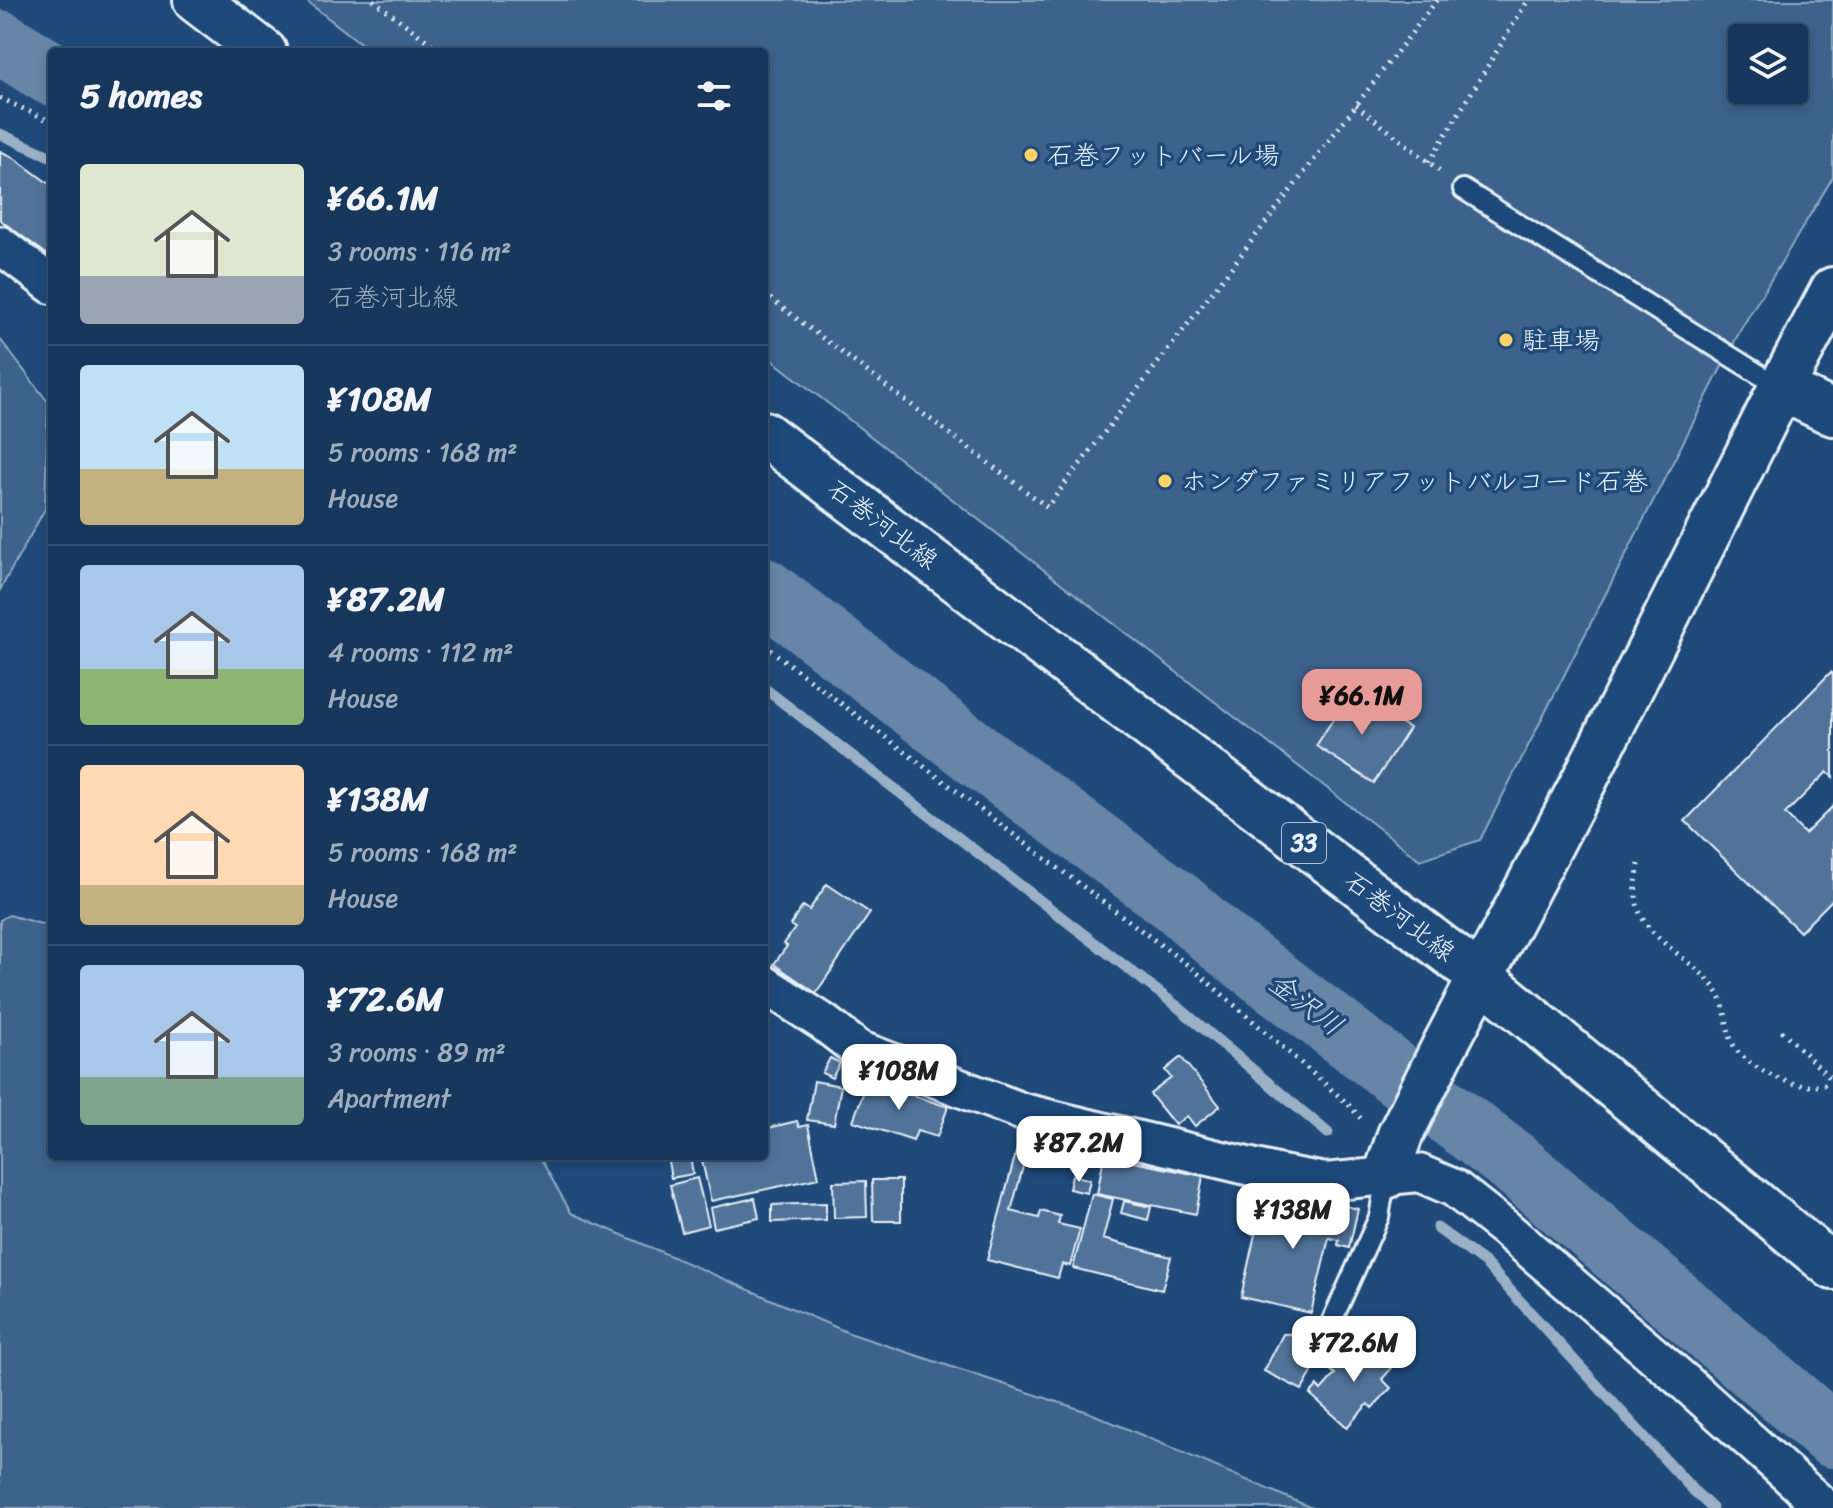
<!DOCTYPE html>
<html lang="en">
<head>
<meta charset="utf-8">
<style>
	:root { --surface:#17385c; --page:#203f62; --text:#f1f3f6; --muted:#9eacbb; --line:#365272; --accent:#e69b98 }
	body { margin:0; font-family:Sriracha,"Klee One",sans-serif; background:var(--page); color:var(--text); height:100vh; display:flex; flex-direction:column; font-size:30px; white-space:nowrap }
	* { box-sizing:border-box; margin:0 }
	p { font-size:26px; color:var(--muted) }
	.icon { flex:none; width:44px; height:44px; fill:none; stroke:currentColor; stroke-width:2; stroke-linecap:round; stroke-linejoin:round }
	.map { position:relative; flex:1; overflow:hidden }
	.sheet { position:absolute; left:48px; top:48px; width:720px; height:1112px; display:flex; flex-direction:column; background:var(--surface); border-radius:8px; box-shadow:0 4px 12px #0003,0 0 0 2px var(--line) }
	.sheet>* { flex:none }
	.fabs { position:absolute; left:1728px; top:24px; display:grid; gap:16px }
	.fabs a { display:grid; place-items:center; width:80px; height:80px; border-radius:8px; background:var(--surface); box-shadow:0 4px 12px #0003,0 0 0 2px var(--line); font-size:40px }
	.price { position:absolute; translate:-50% -68px; padding:0 18px; border-radius:16px; background:#fff; color:#222; font-size:26px; line-height:52px; filter:drop-shadow(0 2px 4px #0008) }
	.price::after { content:''; position:absolute; left:50%; top:48px; width:24px; height:18px; margin-left:-12px; background:inherit; clip-path:polygon(0 0,100% 0,50% 100%) }
	.price.active { background:var(--accent); color:#111 }
	ul { padding:0; list-style:none }
	li { display:flex; align-items:center; gap:24px; height:200px; padding:0 32px }
	li+li { border-top:2px solid var(--line) }
	li span { display:grid; place-items:center; flex:none; width:224px; height:160px; border-radius:8px; color:#555 }
	li>.icon { margin-inline-start:auto }
	span .icon { width:96px; height:96px; fill:#fffc; stroke-width:1 }
	li b { font-size:34px }
	h2 { display:flex; justify-content:space-between; align-items:center; height:96px; padding:0 32px; font-size:34px }
	.map>svg:first-child { display:block }
	.green { fill:#3c628c; stroke:#92aac2; stroke-width:2; fill-rule:evenodd }
	.lines { fill:none; stroke-linecap:round; stroke-linejoin:round }
	.stream { stroke:#9ab0c7; stroke-width:11 }
	.river { stroke:#6685a7; stroke-width:64 }
	.building { fill:#517399; stroke:#e8f1f8; stroke-width:2 }
	.service-casing { stroke:#e8f1f8; stroke-width:24 }
	.minor-casing { stroke:#e8f1f8; stroke-width:42 }
	.tertiary-casing { stroke:#e8f1f8; stroke-width:50 }
	.primary-casing { stroke:#e8f1f8; stroke-width:50 }
	.path { stroke:#e8f1f8; stroke-width:5; stroke-dasharray:2 6; stroke-linecap:butt }
	.service { stroke:#1f4a7a; stroke-width:18 }
	.minor { stroke:#1f4a7a; stroke-width:36 }
	.tertiary { stroke:#1f4a7a; stroke-width:44 }
	.primary { stroke:#1f4a7a; stroke-width:44 }
	.poi-dot { fill:#ffd166; stroke:#1f4a7a; stroke-width:3 }
	.labels { text-anchor:middle; dominant-baseline:central; stroke-width:7; stroke-linejoin:round; paint-order:stroke }
	.shield { fill:#1f4a7a; stroke:#acbfd2; stroke-width:2 }
	.shield-label { font-size:24px; font-weight:bold; fill:#e8f1f8 }
	.poi-label { font-size:26px; fill:#e8f1f8; stroke:#1f4a7a; text-anchor:start }
	.street-label { font-size:26px; fill:#e8f1f8; stroke:#1f4a7a }
	.water-label { font-size:28px; font-style:italic; fill:#d4e1ec; stroke:#1f4a7a }
</style>
</head>
<body>
<div class="map">
<svg width="1833" height="1508" viewBox="0 0 1833 1508">
	<rect width="100%" height="100%" fill="#1f4a7a"/>
	<filter id="ink" filterUnits="userSpaceOnUse"><feTurbulence type="fractalNoise" baseFrequency=".0125" numOctaves="2"/><feDisplacementMap in="SourceGraphic" scale="16" xChannelSelector="R" yChannelSelector="G"/><feConvolveMatrix kernelMatrix="1 2 1 2 8 2 1 2 1" color-interpolation-filters="sRGB"/></filter>
	<g filter="url(#ink)">
		<!-- green -->
		<path class="green" d="M305,0H1833V177L1741,329L1480,840L1420,860L764,354V52H372ZM1742,38H1794V90H1742Z
			M0,339L48,402L45,509L0,590Z
			M9,915L52,927V1156H539L571,1213L849,1333L1088,1412L1312,1508H0V920Z"/>
		<g class="lines">
			<!-- stream -->
			<path class="stream" d="M0,134L52,157
				M764,688L1178,1007L1328,1133
				M1437,1228L1485,1263L1693,1490L1712,1508"/>
			<!-- river -->
			<path class="river" d="M0,42L52,74
				M764,590L976,754L1178,903L1221,941L1514,1163L1833,1436"/>
		</g>
		<!-- building -->
		<path class="building" d="M0,151L13,157L52,186V258L0,220Z
			M1831,672L1833,674V777L1827,772L1785,814L1805,834L1833,806V899L1800,932L1685,821Z
			M1351,691L1409,728L1374,783L1316,746Z
			M827,884L870,913L816,993L774,964L787,946L784,944L795,928L790,925L803,906L809,910Z
			M1181,1057L1220,1106L1195,1126L1187,1116L1175,1125L1150,1094L1171,1078L1165,1070Z
			M830,1058L840,1063L832,1078L822,1073Z
			M868,1080L948,1107L937,1137L917,1131L913,1141L853,1121Z
			M814,1081L841,1086L834,1124L807,1120Z
			M797,1121L799,1127L808,1125L819,1178L711,1201L701,1156H764V1129Z
			M1017,1149L1027,1152L1011,1211L1039,1218L1041,1211L1060,1216L1058,1224L1080,1229L1070,1266L1062,1264L1058,1278L987,1260Z
			M667,1156H690L693,1174L671,1178Z
			M1104,1156L1203,1176L1196,1214L1097,1194Z
			M1072,1175L1090,1180L1087,1193L1069,1189Z
			M697,1178L709,1225L682,1232L670,1185Z
			M872,1180H901V1221H873Z
			M866,1181L867,1217L834,1218L833,1182Z
			M1092,1194L1113,1199L1103,1239L1171,1257L1162,1290L1073,1268Z
			M1267,1196L1325,1209L1324,1213L1332,1214L1334,1203L1358,1209L1349,1248L1338,1245L1339,1240L1329,1238L1311,1313L1241,1297L1255,1234L1250,1233L1257,1208L1264,1209Z
			M755,1198L759,1218L714,1228L710,1208Z
			M1124,1201L1151,1207L1148,1220L1121,1213Z
			M826,1203V1220L772,1222V1205Z
			M1318,1333L1319,1360L1302,1390L1264,1371L1283,1334Z
			M1358,1339L1391,1369L1382,1379L1391,1388L1372,1408L1368,1404L1347,1427L1310,1394L1317,1386L1321,1390L1335,1374L1330,1370Z"/>
		<g class="lines">
			<!-- service casing -->
			<g class="service-casing">
				<path id="service" d="M1463,189L1781,388
					M1330,1325L1379,1217L1386,1176"/>
			</g>
			<!-- minor casing -->
			<g class="minor-casing">
				<path id="minor" d="M0,245L52,285
					M764,984L823,1022L858,1049L1023,1112L1276,1173L1325,1182L1419,1173L1454,1188L1506,1229L1687,1384L1825,1508"/>
			</g>
			<!-- tertiary casing -->
			<g class="tertiary-casing">
				<path id="tertiary" d="M1781,388L1833,413
					M1386,1176L1400,1135L1444,1047L1586,777L1781,388L1833,290"/>
			</g>
			<!-- primary casing -->
			<g class="primary-casing">
				<path id="primary" d="M196,0L264,52
					M764,434L1481,977L1833,1267"/>
			</g>
			<!-- path -->
			<path class="path" d="M373,0L442,52
				M0,98L52,122
				M1356,105L1444,174
				M1429,162L1528,0
				M764,294L1047,507L1437,0
				M764,645L1038,853L1193,969L1348,1104L1363,1121
				M1639,864C1637,874 1635,885 1636,895C1637,938 1695,958 1716,990C1727,1006 1725,1025 1732,1042C1742,1066 1791,1088 1815,1086C1821,1086 1828,1083 1833,1081L1779,1028"/>
			<!-- service -->
			<use href="#service" class="service"/>
			<!-- minor -->
			<use href="#minor" class="minor"/>
			<!-- tertiary -->
			<use href="#tertiary" class="tertiary"/>
			<!-- primary -->
			<use href="#primary" class="primary"/>
		</g>
	</g>
	<!-- markers -->
	<g class="poi-dot">
		<circle cx="1031" cy="155" r="8"/>
		<circle cx="1506" cy="340" r="8"/>
		<circle cx="1165" cy="481" r="8"/>
	</g>
	<g class="labels">
		<!-- shield labels -->
		<rect class="shield" x="1282" y="823" width="44" height="40" rx="6"/>
		<g class="shield-label">
			<text x="1304" y="843">33</text>
		</g>
		<!-- poi labels -->
		<g class="poi-label">
			<text x="1047" y="155">石巻フットバール場</text>
			<text x="1522" y="340">駐車場</text>
			<text x="1181" y="481">ホンダファミリアフットバルコード石巻</text>
		</g>
		<!-- street labels -->
		<g class="street-label">
			<text transform="translate(883 524) rotate(37)">石巻河北線</text>
			<text transform="translate(1400 916) rotate(37)">石巻河北線</text>
		</g>
		<!-- water labels -->
		<g class="water-label">
			<text transform="translate(1306 1004) rotate(37)">金沢川</text>
		</g>
	</g>
</svg>
<div class="fabs">
<a><svg class="icon" aria-label="layers" viewBox="0 0 24 24"><path d="M12 4l9 5-9 5-9-5zM3 14l9 5 9-5"/></svg></a>
</div>
<b class="price active" style="left:1362px;top:737px">¥66.1M</b>
<b class="price" style="left:899px;top:1112px">¥108M</b>
<b class="price" style="left:1079px;top:1184px">¥87.2M</b>
<b class="price" style="left:1293px;top:1251px">¥138M</b>
<b class="price" style="left:1354px;top:1384px">¥72.6M</b>
<section class="sheet">
<h2>5 homes<svg class="icon" aria-label="filters" viewBox="0 0 24 24"><path d="M4 7h16M4 17h16"/><circle cx="9" cy="7" r="2"/><circle cx="15" cy="17" r="2"/></svg></h2>
<ul>
<li><span style="background:linear-gradient(#dfe7d0 70%,#9aa5b1 0)"><svg class="icon" aria-label="home" viewBox="0 0 24 24"><path d="M3 11l9-7 9 7M6 9v11h12V9"/></svg></span><div><b>¥66.1M</b><p>3 rooms · 116 m²</p><p>石巻河北線</p></div></li>
<li><span style="background:linear-gradient(#bfe0f5 65%,#c2b280 0)"><svg class="icon" aria-label="home" viewBox="0 0 24 24"><path d="M3 11l9-7 9 7M6 9v11h12V9"/></svg></span><div><b>¥108M</b><p>5 rooms · 168 m²</p><p>House</p></div></li>
<li><span style="background:linear-gradient(#a9c7e8 65%,#8fb573 0)"><svg class="icon" aria-label="home" viewBox="0 0 24 24"><path d="M3 11l9-7 9 7M6 9v11h12V9"/></svg></span><div><b>¥87.2M</b><p>4 rooms · 112 m²</p><p>House</p></div></li>
<li><span style="background:linear-gradient(#ffd9b3 75%,#c2b280 0)"><svg class="icon" aria-label="home" viewBox="0 0 24 24"><path d="M3 11l9-7 9 7M6 9v11h12V9"/></svg></span><div><b>¥138M</b><p>5 rooms · 168 m²</p><p>House</p></div></li>
<li><span style="background:linear-gradient(#a9c7e8 70%,#7fa58c 0)"><svg class="icon" aria-label="home" viewBox="0 0 24 24"><path d="M3 11l9-7 9 7M6 9v11h12V9"/></svg></span><div><b>¥72.6M</b><p>3 rooms · 89 m²</p><p>Apartment</p></div></li>
</ul>
</section>
</div>
</body>
</html>
